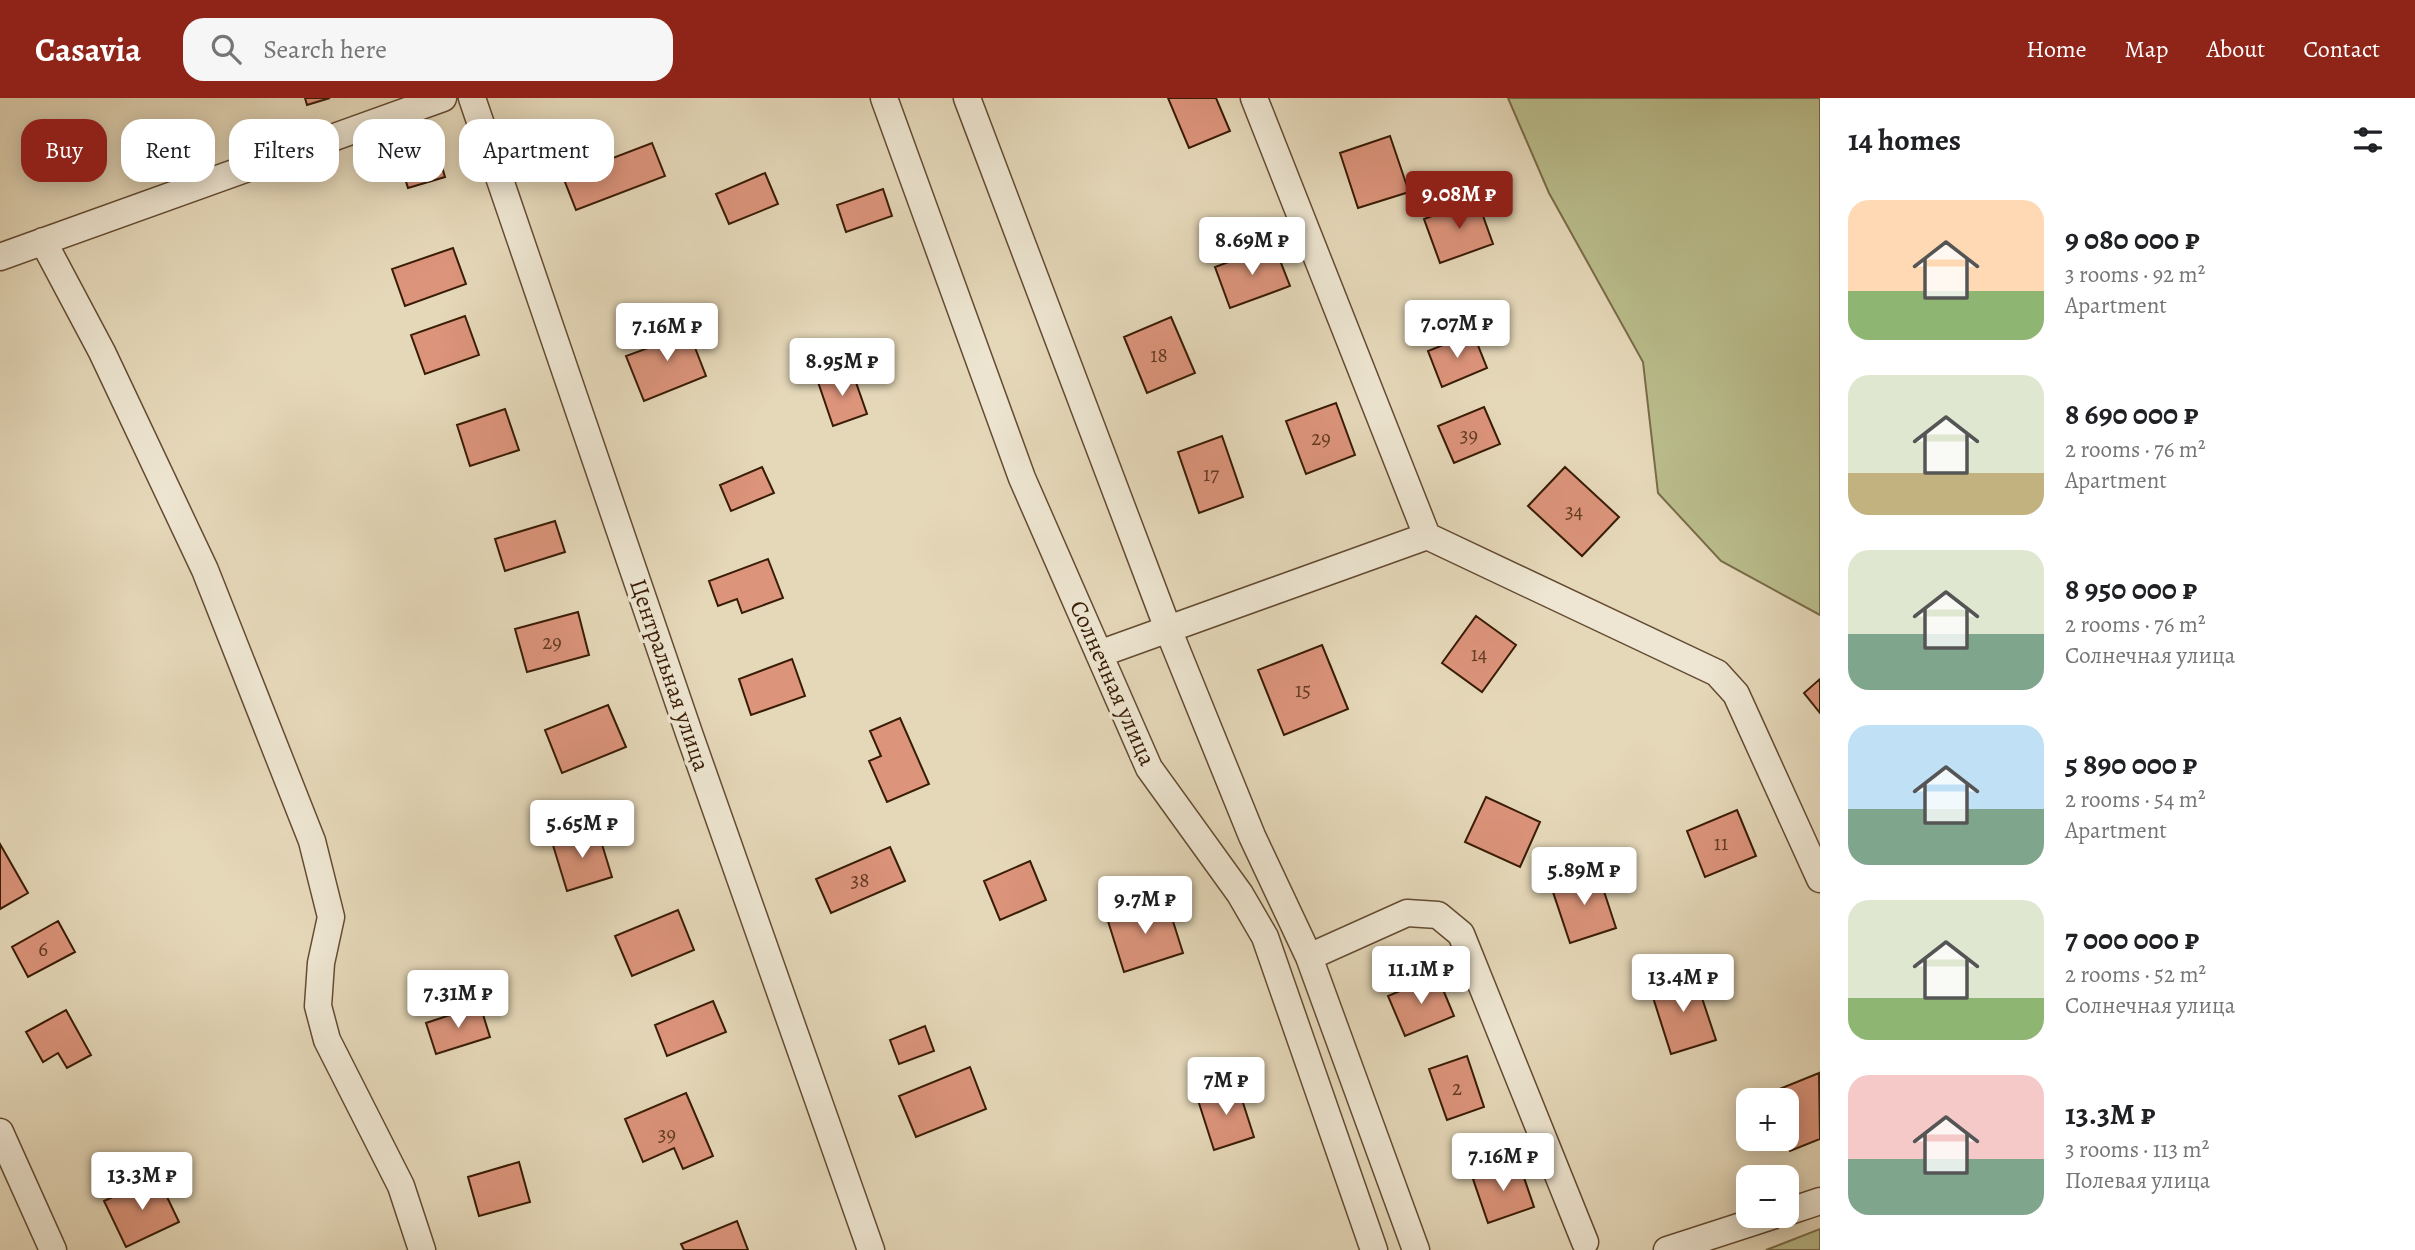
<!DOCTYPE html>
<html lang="en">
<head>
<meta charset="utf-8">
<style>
	:root { --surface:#fff; --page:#f6f6f6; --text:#202124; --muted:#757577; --accent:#8f2418 }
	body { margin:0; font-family:Alegreya,serif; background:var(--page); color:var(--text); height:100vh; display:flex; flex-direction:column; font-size:26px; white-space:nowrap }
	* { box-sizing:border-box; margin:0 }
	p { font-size:23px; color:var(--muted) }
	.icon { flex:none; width:38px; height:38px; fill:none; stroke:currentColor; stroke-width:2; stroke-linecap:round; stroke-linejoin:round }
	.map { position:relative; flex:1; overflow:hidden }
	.sheet { display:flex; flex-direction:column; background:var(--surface); width:595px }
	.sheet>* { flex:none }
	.banner { position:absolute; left:21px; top:21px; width:665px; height:63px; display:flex; gap:14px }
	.buttons { position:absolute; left:1736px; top:990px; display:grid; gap:14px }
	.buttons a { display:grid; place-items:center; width:63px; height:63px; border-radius:14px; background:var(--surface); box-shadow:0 4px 18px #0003; font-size:35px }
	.price { position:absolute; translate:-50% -60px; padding:0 16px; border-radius:7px; background:#fff; color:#222; font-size:23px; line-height:46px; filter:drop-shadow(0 2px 4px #0008) }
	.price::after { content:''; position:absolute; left:50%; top:42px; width:21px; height:16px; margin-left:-10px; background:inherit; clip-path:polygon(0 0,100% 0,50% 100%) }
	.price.active { background:var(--accent); color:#fff }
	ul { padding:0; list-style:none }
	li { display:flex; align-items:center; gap:21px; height:175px; padding:0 28px }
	li span { display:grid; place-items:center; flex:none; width:196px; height:140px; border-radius:21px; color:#555 }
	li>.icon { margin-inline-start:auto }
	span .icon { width:84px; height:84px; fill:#fffc; stroke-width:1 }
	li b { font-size:30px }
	h2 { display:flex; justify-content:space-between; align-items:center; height:84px; padding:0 28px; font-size:30px }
	.chip { padding:0 24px; border-radius:21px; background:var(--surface); box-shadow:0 4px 18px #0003; font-size:24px; line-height:63px }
	.chip.active { background:var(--accent); color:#fff }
	header { display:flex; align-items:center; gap:42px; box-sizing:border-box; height:98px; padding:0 35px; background:var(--accent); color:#fff }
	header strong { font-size:33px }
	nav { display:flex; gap:38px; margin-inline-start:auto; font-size:24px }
	.search { width:490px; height:63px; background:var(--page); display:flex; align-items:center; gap:18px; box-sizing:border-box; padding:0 24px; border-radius:21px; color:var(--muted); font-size:26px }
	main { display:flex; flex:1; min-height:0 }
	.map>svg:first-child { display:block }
	.green { fill:#babd8c; stroke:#7a6c48; stroke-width:2 }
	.building { fill:#dc947b; stroke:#391c05; stroke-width:2 }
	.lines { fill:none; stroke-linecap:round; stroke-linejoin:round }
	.minor-casing { stroke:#644b32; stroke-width:29 }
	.minor { stroke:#eee6d2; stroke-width:26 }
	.labels { text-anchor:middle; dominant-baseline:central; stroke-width:7; stroke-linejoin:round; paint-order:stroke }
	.number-label { font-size:21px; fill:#623a22 }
	.street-label { font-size:24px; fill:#391c05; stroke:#eee6d2 }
</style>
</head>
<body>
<header>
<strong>Casavia</strong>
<div class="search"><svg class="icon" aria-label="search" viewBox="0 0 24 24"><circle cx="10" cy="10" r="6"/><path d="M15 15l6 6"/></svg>Search here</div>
<nav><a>Home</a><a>Map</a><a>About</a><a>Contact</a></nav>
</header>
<main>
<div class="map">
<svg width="1820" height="1152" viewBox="0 0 1820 1152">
	<rect width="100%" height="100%" fill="#e5d8b9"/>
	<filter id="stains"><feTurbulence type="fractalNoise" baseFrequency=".00286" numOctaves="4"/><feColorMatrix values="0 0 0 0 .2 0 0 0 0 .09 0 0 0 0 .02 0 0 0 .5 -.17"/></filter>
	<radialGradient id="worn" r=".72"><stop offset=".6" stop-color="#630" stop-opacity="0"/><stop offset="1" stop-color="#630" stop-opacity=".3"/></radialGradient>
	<!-- green -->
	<path class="green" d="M1508,0H1820V517L1721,463L1658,395L1643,264L1549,95Z
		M1820,1131V1152H1766Z"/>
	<!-- building -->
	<path class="building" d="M305,0H330L307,7Z
		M1168,0H1216L1230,33L1189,50Z
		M1390,38L1409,94L1358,110L1340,55Z
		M434,41L445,79L408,90L396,52Z
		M652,45L665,78L576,112L563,79Z
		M765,75L778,106L729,126L716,96Z
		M883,91L892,118L846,134L837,107Z
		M1477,101L1493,146L1440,165L1424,121Z
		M1274,147L1290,188L1230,210L1215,169Z
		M453,150L466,186L405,208L392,171Z
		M465,218L479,257L425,276L411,237Z
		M1171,219L1195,275L1147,295L1124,239Z
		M685,224L706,278L644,303L626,258L659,246L655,236Z
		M1473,235L1487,270L1442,289L1428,253Z
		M852,273L867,316L833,328L818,284Z
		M1336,305L1355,357L1306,376L1286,323Z
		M1484,309L1500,346L1454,365L1438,328Z
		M505,311L519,352L470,368L457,327Z
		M1222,338L1243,399L1199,415L1178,354Z
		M762,369L774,395L731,413L720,387Z
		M1565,369L1619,419L1582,458L1528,408Z
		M555,423L565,454L505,473L495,441Z
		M768,461L783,500L742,515L737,501L718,508L709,483Z
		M578,514L589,557L527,574L515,531Z
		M1476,518L1516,547L1482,594L1442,565Z
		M1322,547L1348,611L1284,637L1258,572Z
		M792,561L805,598L751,617L739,581Z
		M1820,581V615L1804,595Z
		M608,607L626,649L562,675L545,632Z
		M900,620L929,686L887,704L869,663L881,658L870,633Z
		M1486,699L1540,724L1520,769L1465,744Z
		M1737,712L1756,758L1705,779L1687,733Z
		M597,730L612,779L567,793L552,744Z
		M0,746L28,795L0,811Z
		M890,749L905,783L831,815L816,781Z
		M1030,763L1046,802L1000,822L984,783Z
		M1597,772L1616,830L1570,845L1551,788Z
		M1166,801L1183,855L1124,874L1107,820Z
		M678,812L694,852L632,878L615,838Z
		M58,823L75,854L28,879L12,849Z
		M1694,876L1716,942L1671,956L1650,890Z
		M1437,877L1454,918L1405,938L1388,898Z
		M713,903L726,934L667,958L655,927Z
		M480,907L490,939L436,956L426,925Z
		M66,912L91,957L67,970L58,955L43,964L26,934Z
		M925,928L934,953L899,966L890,942Z
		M1467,958L1484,1009L1447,1022L1429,971Z
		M970,969L986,1011L916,1039L899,998Z
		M1819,975L1820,1041L1790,1053L1786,1041L1787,1003H1770L1767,996Z
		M1237,986L1254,1039L1214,1052L1197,999Z
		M686,995L713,1058L683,1071L674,1050L643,1064L625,1021Z
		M519,1064L530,1104L479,1118L468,1079Z
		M1519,1065L1534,1109L1488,1125L1473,1081Z
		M157,1078L179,1124L126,1149L104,1103Z
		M737,1123L748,1152H684L681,1146Z"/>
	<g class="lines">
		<!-- minor casing -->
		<g class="minor-casing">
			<path id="minor" d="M472,0L690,638L871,1152
				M884,0L1022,380L1149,670L1240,796L1265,839L1374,1152
				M967,0L1168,531L1252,738L1309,859L1416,1152
				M1254,0L1427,438
				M43,143L102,254L205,472L312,743L331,819L321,865L318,908L327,942L401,1088L422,1152
				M0,159L443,0
				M1099,556L1427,438L1717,575L1736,596L1820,781
				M1309,859L1407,815L1438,817L1461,836L1585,1144
				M0,1034L53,1152
				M1787,1114L1820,1103
				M1667,1152L1772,1118"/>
		</g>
		<!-- minor -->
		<use href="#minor" class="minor"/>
	</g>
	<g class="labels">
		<!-- number labels -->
		<g class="number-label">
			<text x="1159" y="257">18</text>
			<text x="1469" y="337">39</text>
			<text x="1321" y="340">29</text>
			<text x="1211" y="376">17</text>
			<text x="1574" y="413">34</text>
			<text x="552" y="544">29</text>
			<text x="1479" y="556">14</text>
			<text x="1303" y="592">15</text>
			<text x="1721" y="745">11</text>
			<text x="860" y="782">38</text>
			<text x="43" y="851">6</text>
			<text x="1457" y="990">2</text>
			<text x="667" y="1036">39</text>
		</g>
		<!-- street labels -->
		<g class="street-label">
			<text transform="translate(670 577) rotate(71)">Центральная улица</text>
			<text transform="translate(1113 585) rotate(66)">Солнечная улица</text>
		</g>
	</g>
	<rect width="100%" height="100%" filter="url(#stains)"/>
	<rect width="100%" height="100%" fill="url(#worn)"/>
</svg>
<div class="buttons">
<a>+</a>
<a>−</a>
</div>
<b class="price active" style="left:1459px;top:133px">9.08M ₽</b>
<b class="price" style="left:1252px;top:179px">8.69M ₽</b>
<b class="price" style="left:1457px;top:262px">7.07M ₽</b>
<b class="price" style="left:667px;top:265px">7.16M ₽</b>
<b class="price" style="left:842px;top:300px">8.95M ₽</b>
<b class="price" style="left:582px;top:762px">5.65M ₽</b>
<b class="price" style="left:1584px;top:809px">5.89M ₽</b>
<b class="price" style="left:1145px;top:838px">9.7M ₽</b>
<b class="price" style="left:1421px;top:908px">11.1M ₽</b>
<b class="price" style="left:1683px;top:916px">13.4M ₽</b>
<b class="price" style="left:458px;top:932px">7.31M ₽</b>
<b class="price" style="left:1226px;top:1019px">7M ₽</b>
<b class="price" style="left:1503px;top:1095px">7.16M ₽</b>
<b class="price" style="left:142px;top:1114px">13.3M ₽</b>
<div class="banner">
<a class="chip active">Buy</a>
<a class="chip">Rent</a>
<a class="chip">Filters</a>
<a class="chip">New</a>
<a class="chip">Apartment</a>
</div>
</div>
<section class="sheet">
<h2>14 homes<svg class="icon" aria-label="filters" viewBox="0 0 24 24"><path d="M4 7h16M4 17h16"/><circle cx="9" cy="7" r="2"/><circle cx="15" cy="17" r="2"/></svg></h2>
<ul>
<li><span style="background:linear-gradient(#ffd9b3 65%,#8fb573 0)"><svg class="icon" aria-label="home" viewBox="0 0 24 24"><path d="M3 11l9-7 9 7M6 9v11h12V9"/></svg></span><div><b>9 080 000 ₽</b><p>3 rooms · 92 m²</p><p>Apartment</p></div></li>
<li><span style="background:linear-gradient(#dfe7d0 70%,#c2b280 0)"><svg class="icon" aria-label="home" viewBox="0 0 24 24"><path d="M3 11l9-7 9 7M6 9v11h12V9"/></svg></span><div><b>8 690 000 ₽</b><p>2 rooms · 76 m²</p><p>Apartment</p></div></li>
<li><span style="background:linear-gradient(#dfe7d0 60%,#7fa58c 0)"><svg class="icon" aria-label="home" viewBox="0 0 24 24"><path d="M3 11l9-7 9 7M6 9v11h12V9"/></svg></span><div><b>8 950 000 ₽</b><p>2 rooms · 76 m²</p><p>Солнечная улица</p></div></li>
<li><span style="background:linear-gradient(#bfe0f5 60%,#7fa58c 0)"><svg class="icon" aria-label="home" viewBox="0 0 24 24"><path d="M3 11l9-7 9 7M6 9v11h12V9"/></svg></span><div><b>5 890 000 ₽</b><p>2 rooms · 54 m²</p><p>Apartment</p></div></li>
<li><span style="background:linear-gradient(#dfe7d0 70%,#8fb573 0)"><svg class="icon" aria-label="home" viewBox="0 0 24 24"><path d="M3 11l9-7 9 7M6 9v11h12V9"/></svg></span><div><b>7 000 000 ₽</b><p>2 rooms · 52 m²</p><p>Солнечная улица</p></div></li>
<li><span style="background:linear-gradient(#f6c9c9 60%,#7fa58c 0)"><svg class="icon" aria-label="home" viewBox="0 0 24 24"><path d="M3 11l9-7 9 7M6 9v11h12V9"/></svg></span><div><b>13.3M ₽</b><p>3 rooms · 113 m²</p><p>Полевая улица</p></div></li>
</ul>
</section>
</main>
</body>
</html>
